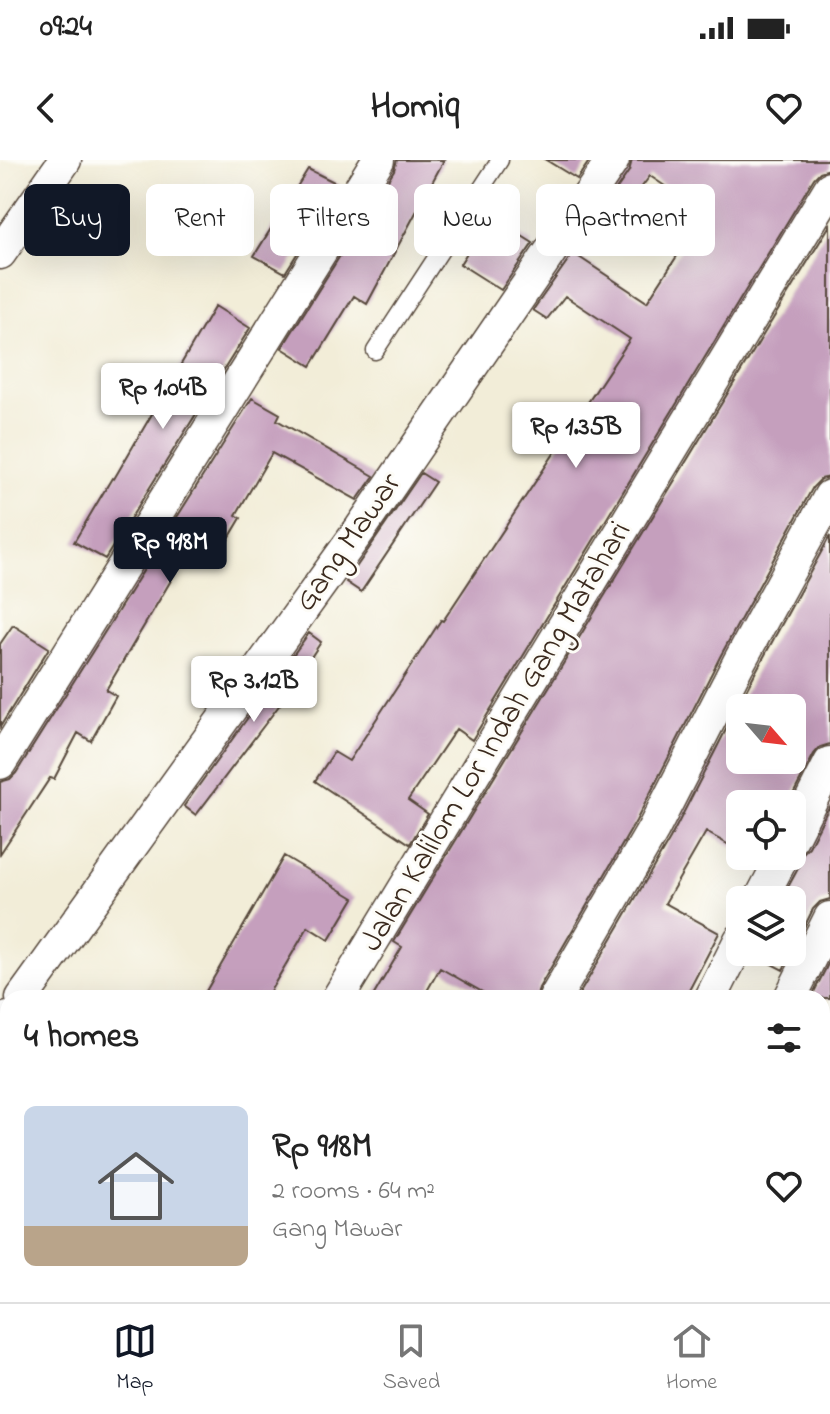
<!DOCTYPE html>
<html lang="en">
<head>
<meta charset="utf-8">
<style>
	:root { --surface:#fff; --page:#f2f2f2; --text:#222; --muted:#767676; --line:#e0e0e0; --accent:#111827 }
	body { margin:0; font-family:"Indie Flower",sans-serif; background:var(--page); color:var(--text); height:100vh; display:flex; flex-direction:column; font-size:30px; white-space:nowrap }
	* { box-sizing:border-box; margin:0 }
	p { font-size:26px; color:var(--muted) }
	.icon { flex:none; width:44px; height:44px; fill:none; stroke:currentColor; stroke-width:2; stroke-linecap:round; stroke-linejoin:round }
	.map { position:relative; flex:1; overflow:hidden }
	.sheet { position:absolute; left:0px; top:830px; width:830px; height:312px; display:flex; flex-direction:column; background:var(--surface); border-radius:24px 24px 0 0; box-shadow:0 8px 32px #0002 }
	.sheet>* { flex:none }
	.top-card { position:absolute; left:24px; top:24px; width:782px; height:72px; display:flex; gap:16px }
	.needle { width:52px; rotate:118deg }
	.tools { position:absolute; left:726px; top:534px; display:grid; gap:16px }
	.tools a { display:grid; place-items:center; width:80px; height:80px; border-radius:12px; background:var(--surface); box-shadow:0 8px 32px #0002; font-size:40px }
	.price { position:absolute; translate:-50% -68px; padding:0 18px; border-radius:8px; background:#fff; color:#222; font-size:26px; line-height:52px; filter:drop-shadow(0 2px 4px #0008) }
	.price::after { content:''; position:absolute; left:50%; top:48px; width:24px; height:18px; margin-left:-12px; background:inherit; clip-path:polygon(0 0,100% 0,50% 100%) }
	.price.active { background:var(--accent); color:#fff }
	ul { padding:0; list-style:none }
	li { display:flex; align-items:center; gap:24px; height:200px; padding:0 24px }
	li+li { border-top:2px solid var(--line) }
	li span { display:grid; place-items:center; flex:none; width:224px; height:160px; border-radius:12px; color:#555 }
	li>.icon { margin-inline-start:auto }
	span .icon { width:96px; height:96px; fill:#fffc; stroke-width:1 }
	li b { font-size:34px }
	h2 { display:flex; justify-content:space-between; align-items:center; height:96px; padding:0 24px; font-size:34px }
	.pill { padding:0 28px; border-radius:12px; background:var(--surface); box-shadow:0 8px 32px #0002; font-size:28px; line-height:72px }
	.pill.active { background:var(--accent); color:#fff }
	.status { display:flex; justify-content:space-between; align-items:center; height:56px; padding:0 40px; background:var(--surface); direction:ltr }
	.status svg { height:22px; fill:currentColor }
	header { display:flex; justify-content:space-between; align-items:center; height:104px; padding:0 24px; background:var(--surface); font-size:36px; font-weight:800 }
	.dock { display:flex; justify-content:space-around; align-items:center; height:112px; border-top:2px solid var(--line); background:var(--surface); font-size:22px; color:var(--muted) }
	.dock a { display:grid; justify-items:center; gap:4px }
	.dock .active { color:var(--accent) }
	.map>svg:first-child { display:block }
	.building { fill:#c59fbd; fill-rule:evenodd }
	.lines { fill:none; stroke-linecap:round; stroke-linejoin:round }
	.service-casing { stroke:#56473a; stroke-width:19 }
	.minor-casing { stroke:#56473a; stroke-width:35 }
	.service { stroke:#fff; stroke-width:16 }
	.minor { stroke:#fff; stroke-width:32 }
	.labels { text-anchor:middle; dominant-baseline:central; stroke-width:6; stroke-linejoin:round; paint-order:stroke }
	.street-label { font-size:32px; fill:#3b2a1e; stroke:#fdfcf7 }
</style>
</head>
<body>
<div class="status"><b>09:24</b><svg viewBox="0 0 49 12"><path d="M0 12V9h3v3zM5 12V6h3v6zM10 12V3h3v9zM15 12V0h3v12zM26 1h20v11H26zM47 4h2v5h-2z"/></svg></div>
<header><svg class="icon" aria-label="back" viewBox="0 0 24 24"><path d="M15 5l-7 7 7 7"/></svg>Homiq<svg class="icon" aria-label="heart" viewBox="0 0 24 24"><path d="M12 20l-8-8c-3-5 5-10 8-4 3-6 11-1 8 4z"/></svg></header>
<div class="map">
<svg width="830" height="1142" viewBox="0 0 830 1142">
	<rect width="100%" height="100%" fill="#fdfcf7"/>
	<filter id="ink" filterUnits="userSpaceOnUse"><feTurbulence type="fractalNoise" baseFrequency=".0125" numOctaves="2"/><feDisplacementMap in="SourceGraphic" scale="16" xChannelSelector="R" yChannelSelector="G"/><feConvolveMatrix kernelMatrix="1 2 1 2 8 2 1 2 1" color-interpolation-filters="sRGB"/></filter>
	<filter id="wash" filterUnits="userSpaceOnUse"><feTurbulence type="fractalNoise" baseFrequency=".006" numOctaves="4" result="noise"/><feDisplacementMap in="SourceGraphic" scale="32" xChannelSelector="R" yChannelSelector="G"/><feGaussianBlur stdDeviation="1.8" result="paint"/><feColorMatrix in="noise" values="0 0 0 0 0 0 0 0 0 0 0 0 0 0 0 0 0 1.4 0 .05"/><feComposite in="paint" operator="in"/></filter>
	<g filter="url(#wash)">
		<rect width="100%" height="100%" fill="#f2edd8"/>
		<g id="blocks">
			<!-- building -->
			<path class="building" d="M397,0H444L367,144L354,136L311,206L282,188L394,10Z
				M546,0H590L577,19Z
				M632,0H830V9L820,12L814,18L472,580L456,569L408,640L428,654L410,684L315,621L334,592L349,601L441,460L443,461L630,179L565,136L547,159L533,150L573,93L647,142L705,53L650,16L625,49L609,40L629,11Z
				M308,9L340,25L285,113L254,96Z
				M490,56L533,83L501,130L460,104Z
				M830,65V317L821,319L813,327L721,495L636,661L539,828L536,838H493L440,808L423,838H372L402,787L394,782Z
				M215,146L250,168L105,399L74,382L112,318L114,319Z
				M252,238L280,254L277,260L374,316L357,340L272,293L236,355L241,358L216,400L192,385L106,530L116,536L91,581L78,573L54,619L50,618L0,694V622L10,619L16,613Z
				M421,313L435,322L361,432L346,422Z
				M830,376V584L820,587L814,594L788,644H740V691L706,672L665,743L719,773L685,838H577L670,679L755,513ZM740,548H792V600H740Z
				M13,465L49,488L0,567V484Z
				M309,473L321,482L281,543L196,655L184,646Z
				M830,645V739L820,742L813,749L792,792V740H781L800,705L802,694L809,687Z
				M284,696L354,738L329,780L308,767L266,838H202Z
				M755,792H792L783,810L754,795Z
				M830,800V838H811Z"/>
		</g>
	</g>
	<g filter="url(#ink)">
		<use href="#blocks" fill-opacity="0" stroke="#56473a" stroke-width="2"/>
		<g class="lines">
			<!-- service casing -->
			<g class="service-casing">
				<path id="service" d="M375,191L500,0"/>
			</g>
			<!-- minor casing -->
			<g class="minor-casing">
				<path id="minor" d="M0,93L65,0
					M0,603L378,0
					M792,678L830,603
					M760,740L783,696
					M22,838L361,368L613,0
					M338,838L830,28
					M555,838L653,670L738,504L830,336
					M711,838L740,780
					M790,838L830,758
					M0,869L8,858
					M0,1023L8,1027
					M179,1134L182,1142
					M556,1142L560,1134
					M638,1142L642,1134"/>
			</g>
			<!-- service -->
			<use href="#service" class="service"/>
			<!-- minor -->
			<use href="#minor" class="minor"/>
		</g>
	</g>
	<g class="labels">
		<!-- street labels -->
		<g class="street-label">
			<text transform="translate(349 383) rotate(-55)">Gang Mawar</text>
			<text transform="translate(497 577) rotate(-59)">Jalan Kalilom Lor Indah Gang Matahari</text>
		</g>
	</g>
</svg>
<div class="tools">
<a><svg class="needle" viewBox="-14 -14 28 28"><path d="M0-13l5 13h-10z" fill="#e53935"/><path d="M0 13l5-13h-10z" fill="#767676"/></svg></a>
<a><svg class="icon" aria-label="locate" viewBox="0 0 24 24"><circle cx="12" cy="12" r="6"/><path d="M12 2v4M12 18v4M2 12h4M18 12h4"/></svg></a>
<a><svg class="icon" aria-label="layers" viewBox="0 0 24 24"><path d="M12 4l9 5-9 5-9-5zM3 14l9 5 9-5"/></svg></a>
</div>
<b class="price" style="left:163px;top:271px">Rp 1.04B</b>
<b class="price" style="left:576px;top:310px">Rp 1.35B</b>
<b class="price active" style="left:170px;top:425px">Rp 918M</b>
<b class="price" style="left:254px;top:564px">Rp 3.12B</b>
<div class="top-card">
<a class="pill active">Buy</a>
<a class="pill">Rent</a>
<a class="pill">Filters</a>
<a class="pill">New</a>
<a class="pill">Apartment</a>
</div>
<section class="sheet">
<h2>4 homes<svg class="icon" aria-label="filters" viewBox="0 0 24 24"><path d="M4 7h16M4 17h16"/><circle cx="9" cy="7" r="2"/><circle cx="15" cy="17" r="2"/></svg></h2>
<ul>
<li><span style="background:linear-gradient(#c9d6e8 75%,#b9a48a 0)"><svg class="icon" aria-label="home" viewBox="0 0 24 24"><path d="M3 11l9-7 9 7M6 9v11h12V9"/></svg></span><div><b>Rp 918M</b><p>2 rooms · 64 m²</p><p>Gang Mawar</p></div><svg class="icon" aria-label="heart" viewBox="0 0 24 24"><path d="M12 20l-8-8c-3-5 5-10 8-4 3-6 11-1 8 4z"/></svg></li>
</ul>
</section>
</div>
<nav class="dock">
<a class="active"><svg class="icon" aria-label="map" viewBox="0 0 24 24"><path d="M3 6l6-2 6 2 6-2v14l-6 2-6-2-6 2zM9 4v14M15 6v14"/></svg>Map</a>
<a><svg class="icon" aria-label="saved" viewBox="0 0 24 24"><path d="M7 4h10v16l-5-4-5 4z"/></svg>Saved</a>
<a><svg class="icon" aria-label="home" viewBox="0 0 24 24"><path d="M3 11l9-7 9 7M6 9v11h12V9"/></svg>Home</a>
</nav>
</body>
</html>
